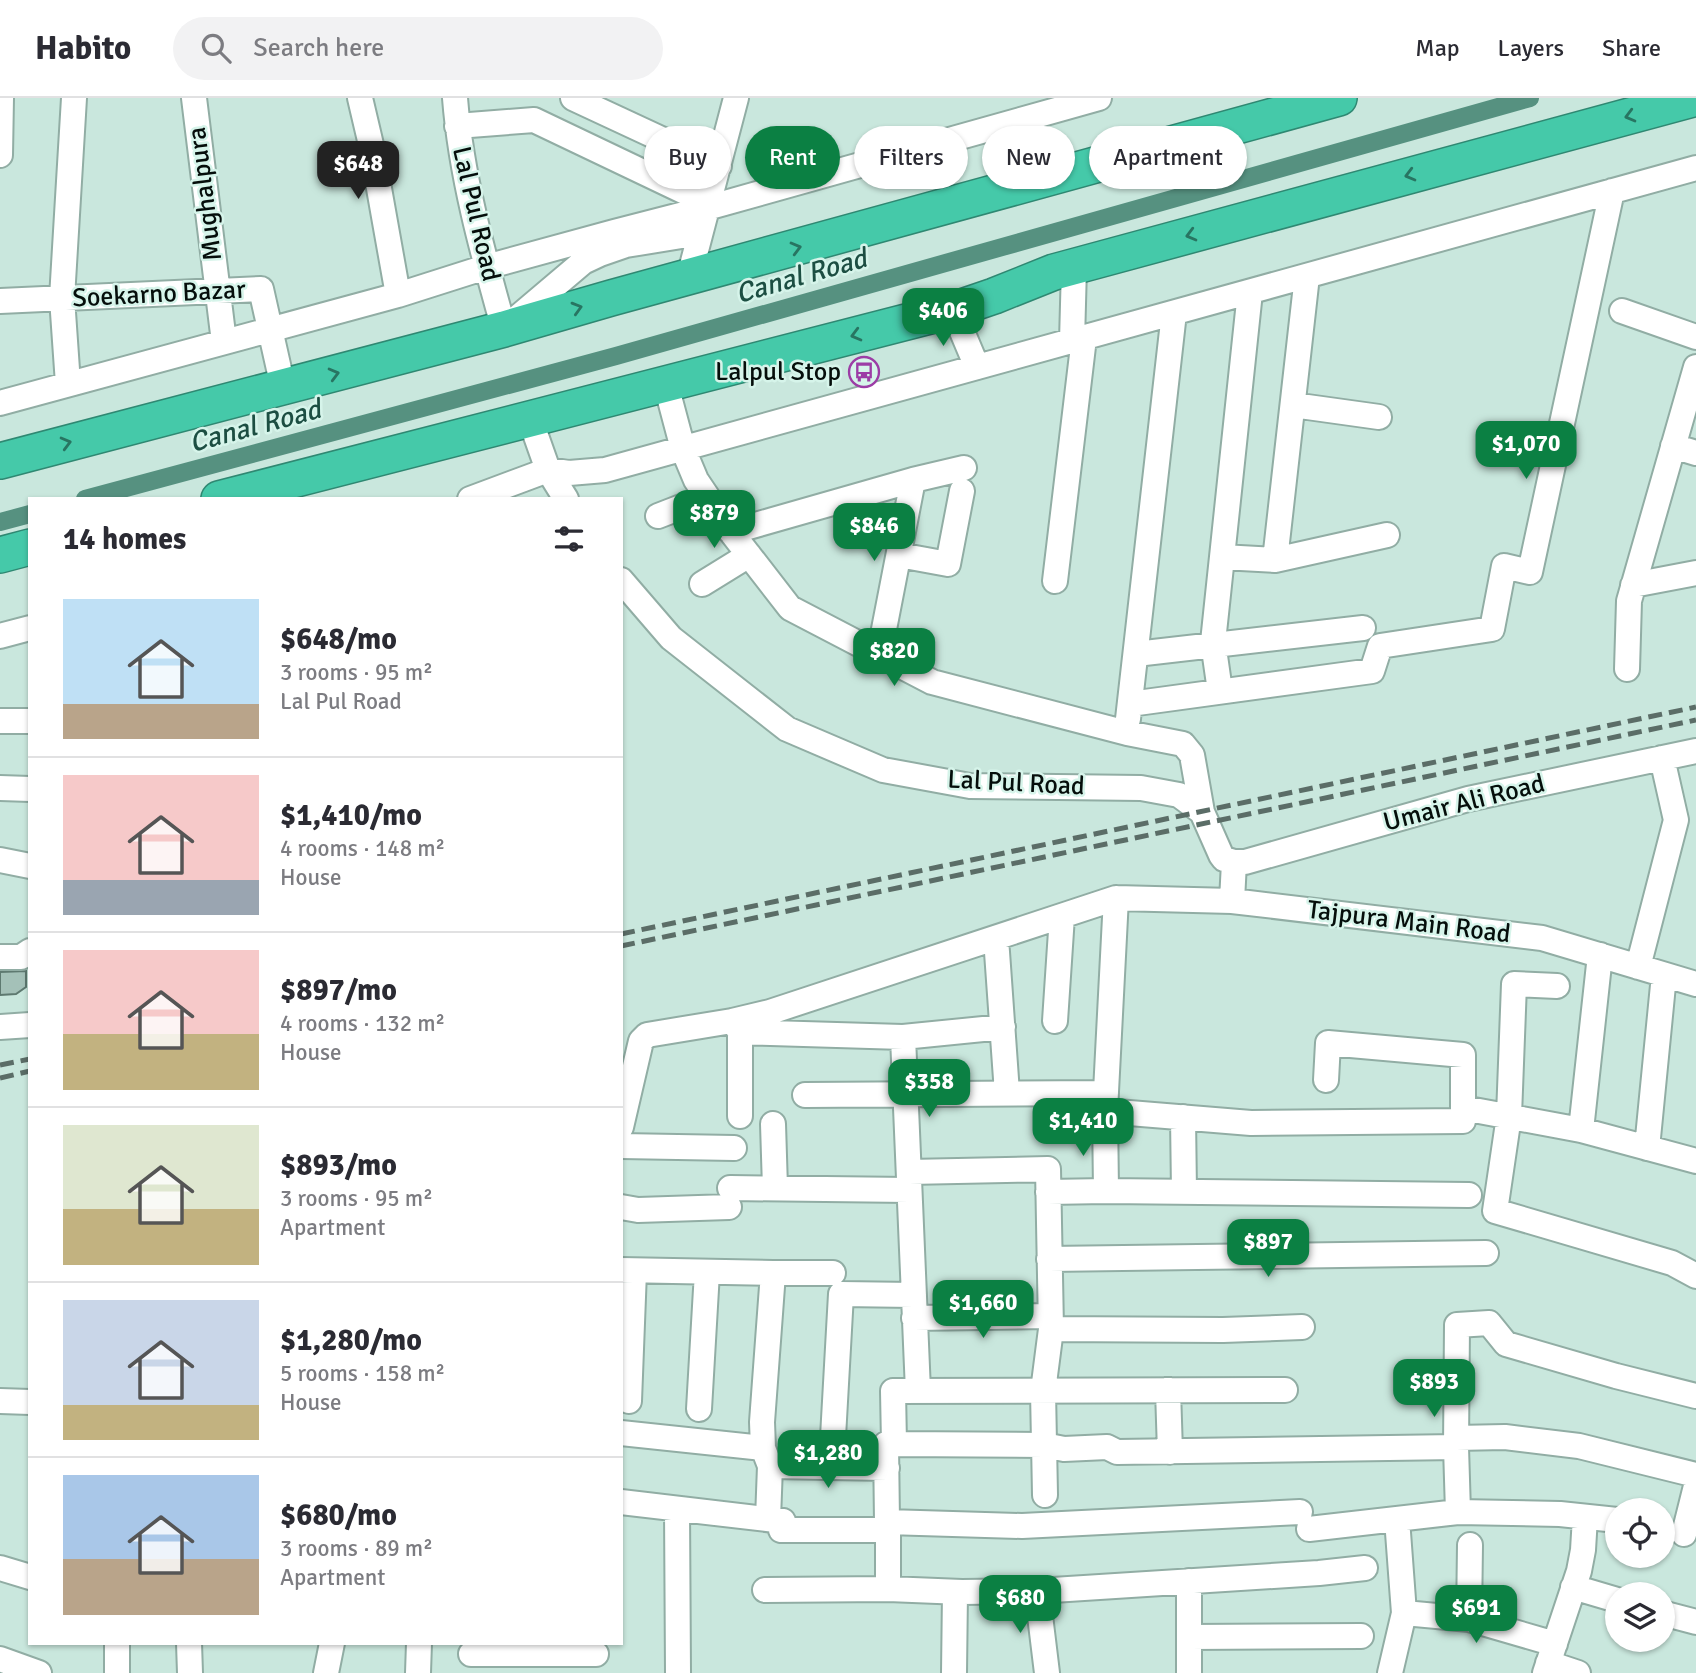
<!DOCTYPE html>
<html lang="en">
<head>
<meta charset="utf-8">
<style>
	:root { --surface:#fff; --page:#f2f2f3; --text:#2b2b33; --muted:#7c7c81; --line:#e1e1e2; --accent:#0b8043 }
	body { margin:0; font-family:Signika,sans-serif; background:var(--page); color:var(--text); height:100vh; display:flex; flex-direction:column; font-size:26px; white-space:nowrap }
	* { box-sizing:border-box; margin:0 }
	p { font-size:23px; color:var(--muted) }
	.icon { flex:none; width:38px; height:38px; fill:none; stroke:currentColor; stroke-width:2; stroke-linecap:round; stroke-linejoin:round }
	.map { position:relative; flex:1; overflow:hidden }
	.side { position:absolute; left:28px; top:399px; width:595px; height:1148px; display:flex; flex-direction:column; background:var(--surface); border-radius:0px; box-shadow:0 2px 5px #0004 }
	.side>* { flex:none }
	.top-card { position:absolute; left:644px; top:28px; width:665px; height:63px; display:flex; gap:14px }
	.controls { position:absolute; left:1605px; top:1400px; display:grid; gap:14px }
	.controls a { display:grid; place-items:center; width:70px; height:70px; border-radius:50%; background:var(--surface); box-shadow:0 2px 5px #0004; font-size:35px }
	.price { position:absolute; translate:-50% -60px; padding:0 16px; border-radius:14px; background:var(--accent); color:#fff; font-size:23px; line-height:46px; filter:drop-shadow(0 2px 4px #0008) }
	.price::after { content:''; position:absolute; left:50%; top:42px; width:21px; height:16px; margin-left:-10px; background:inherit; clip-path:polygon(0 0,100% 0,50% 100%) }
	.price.current { background:#222; color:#fff }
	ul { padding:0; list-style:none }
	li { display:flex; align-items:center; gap:21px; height:175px; padding:0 35px }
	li+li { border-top:2px solid var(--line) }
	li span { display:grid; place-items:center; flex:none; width:196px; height:140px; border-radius:0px; color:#555 }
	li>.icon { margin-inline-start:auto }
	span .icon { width:84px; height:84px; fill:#fffc; stroke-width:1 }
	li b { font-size:30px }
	h2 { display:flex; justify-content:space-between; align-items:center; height:84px; padding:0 35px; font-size:30px }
	.chip { padding:0 24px; border-radius:32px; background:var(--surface); box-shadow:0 2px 5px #0004; font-size:24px; line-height:63px }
	.chip.current { background:var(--accent); color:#fff }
	header { display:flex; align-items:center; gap:42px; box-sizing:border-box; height:98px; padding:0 35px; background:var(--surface); border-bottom:2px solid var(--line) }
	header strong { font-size:33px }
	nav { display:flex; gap:38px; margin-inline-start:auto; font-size:24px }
	.search { width:490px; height:63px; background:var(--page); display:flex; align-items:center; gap:18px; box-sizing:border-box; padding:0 24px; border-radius:38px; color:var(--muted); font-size:26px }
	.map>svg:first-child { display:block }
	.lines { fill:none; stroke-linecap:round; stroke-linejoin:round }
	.canal { stroke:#569180; stroke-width:18 }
	.building { fill:#a4c1b8; stroke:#5e7970; stroke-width:2 }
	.minor-casing { stroke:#91ada4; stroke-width:28 }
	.highway-casing { stroke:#2f8872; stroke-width:38 }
	.minor { stroke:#fff; stroke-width:24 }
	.highway { stroke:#45c9a9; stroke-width:35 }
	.rail { stroke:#5b6d67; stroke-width:5; stroke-dasharray:14 7; stroke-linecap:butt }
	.oneway { stroke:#287562 }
	.labels { text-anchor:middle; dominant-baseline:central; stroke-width:5; stroke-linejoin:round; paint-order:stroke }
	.street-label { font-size:26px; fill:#050e0b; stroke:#d6f4ea }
	.poi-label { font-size:26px; fill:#050e0b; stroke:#d6f4ea; text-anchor:end }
	.water-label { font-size:28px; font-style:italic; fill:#1c4e42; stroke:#d6f4ea }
</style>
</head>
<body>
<header>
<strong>Habito</strong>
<div class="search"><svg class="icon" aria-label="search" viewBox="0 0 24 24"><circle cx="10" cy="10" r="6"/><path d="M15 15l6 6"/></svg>Search here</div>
<nav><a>Map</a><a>Layers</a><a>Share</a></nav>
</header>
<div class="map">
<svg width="1696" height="1575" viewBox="0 0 1696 1575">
	<rect width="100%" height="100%" fill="#c9e7dd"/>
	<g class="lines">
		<!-- canal -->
		<path class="canal" d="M85,401L616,258L1530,0
			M0,424L30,416"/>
	</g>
	<!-- building -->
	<path class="building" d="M26,873V889L16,896L0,897V874Z"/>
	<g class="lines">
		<!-- minor casing -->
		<g class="minor-casing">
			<path id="minor" d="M194,0L224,244
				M360,0L372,51L398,197
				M455,0C461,78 483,156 504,231L583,164L600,156L626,147L700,135
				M573,0L719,68
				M457,28L534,22L708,105
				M0,57L1,0
				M689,179L736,0
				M0,203L261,191L283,289
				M953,212L977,269
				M1622,213L1696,239
				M1072,243L1074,169
				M68,286L62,200L74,0
				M666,287L683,351L696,382L731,434L790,510L932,584L1127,635L1183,646L1192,657L1202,714
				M0,305L398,197L486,169L614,134L707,110L1099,0
				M1293,307L1379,319
				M530,321L548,372L566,401
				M1673,348L1696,355
				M470,401L548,372L569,375L605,372L1696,70
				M658,418L707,399
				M731,434L913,382L964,370
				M899,457L948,466L962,393
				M1222,459L1275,462L1387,437
				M1275,462L1307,178
				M621,482L671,540L787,631L883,672L970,688L1141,690L1179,697L1202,714L1221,757L1224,761L1234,764L1232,803
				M1055,483L1084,240
				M702,486L749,457
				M1633,487L1696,475
				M0,538L30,530
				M1136,556L1363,530
				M879,557L913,382
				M1627,571L1629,503L1696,269
				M1220,593L1213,544L1250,194
				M1130,606L1372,573L1380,548L1492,531L1504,468L1530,474L1612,93
				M1128,621L1174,215
				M0,623H30
				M0,690L30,691
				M0,762L30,768
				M1234,764H1245L1468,701L1696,653
				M996,840L1007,995
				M0,859H21L30,853
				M1638,869L1676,722L1662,660
				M1557,888L1514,886L1509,1018L1495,1113L1672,1165L1696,1178
				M733,923L740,934L903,939L918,1293
				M1055,923L1062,818
				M0,929L30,927
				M740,934V1018
				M903,939L1003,929
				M1326,982L1328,945L1463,957V1010
				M805,997L1106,995
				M1105,1013L1251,1025L1463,1023V1010L1581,1032L1696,1063
				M1183,1019L1184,1094
				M773,1026L775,1090
				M621,1029L641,943L647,937L732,923L770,914L1116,800L1232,803L1542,840L1696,886
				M1581,1032L1600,857
				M621,1048L734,1050
				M1647,1050L1664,877
				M909,1074L1048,1071L1051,1231L1043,1293L1045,1397
				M730,1090L909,1092
				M1106,1093L1469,1097
				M1048,1094L1106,1093L1105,1013L1116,800
				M621,1109L638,1112L729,1109
				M1049,1161L1486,1155
				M621,1172L773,1175L762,1324L763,1350
				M770,1175H833
				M914,1220L1050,1218
				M1051,1231L1223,1232L1302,1229
				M1168,1292L1170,1354
				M0,1303L30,1304
				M629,1303L634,1173
				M699,1311L707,1174
				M621,1335L763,1350L770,1368L768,1421
				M833,1339L841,1196L914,1197
				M1456,1340L1505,1339L1579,1348L1696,1377
				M894,1346L1044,1347L1064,1351L1107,1349L1117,1354L1456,1349
				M770,1368L887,1370
				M621,1404L783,1423L781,1432H888L887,1424L1022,1428L1300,1414
				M677,1411L678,1575
				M1458,1414L1456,1349L1457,1227L1489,1225L1506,1246L1616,1278L1696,1298
				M887,1424L886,1346H894L893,1293L1285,1292
				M1309,1431L1458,1414L1560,1416L1617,1422
				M1684,1436L1696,1388
				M0,1470L30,1479
				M1189,1483V1575
				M1573,1489L1617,1502
				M888,1491L962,1494L1037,1493L1319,1475L1365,1470
				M765,1492L888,1491V1432
				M1037,1493L1047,1575
				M1404,1515L1469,1521L1555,1546
				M1662,1515L1696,1524
				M1469,1521L1470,1447
				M1189,1539L1361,1538
				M117,1545V1575
				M189,1545L190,1575
				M471,1556H596
				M0,1561L39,1575
				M1548,1565L1578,1575
				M326,1575L332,1545
				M418,1575L419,1545
				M954,1575L955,1494
				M1390,1575L1404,1515L1397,1421
				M1545,1575L1579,1473L1583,1452L1585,1419"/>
		</g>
		<!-- highway casing -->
		<g class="highway-casing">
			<path id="highway" d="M0,363L504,231L611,200L1339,0
				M219,401L953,212L994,198L1054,174L1696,0
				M0,457L30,449"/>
		</g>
		<!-- minor -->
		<use href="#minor" class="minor"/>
		<!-- highway -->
		<use href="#highway" class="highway"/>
		<!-- rail -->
		<path class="rail" d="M621,836L1696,609
			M621,848L1696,622
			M0,967L30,961
			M0,980L30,973"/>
	</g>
	<!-- one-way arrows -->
	<defs><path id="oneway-chevron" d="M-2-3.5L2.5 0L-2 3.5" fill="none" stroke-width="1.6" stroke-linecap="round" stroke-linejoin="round" transform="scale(1.75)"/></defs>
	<g class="oneway">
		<use href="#oneway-chevron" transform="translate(1630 18) rotate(165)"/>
		<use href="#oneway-chevron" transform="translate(1410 77) rotate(165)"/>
		<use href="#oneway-chevron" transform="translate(1191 137) rotate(165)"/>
		<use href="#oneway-chevron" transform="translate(796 150) rotate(-15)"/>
		<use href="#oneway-chevron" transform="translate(577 210) rotate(-16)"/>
		<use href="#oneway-chevron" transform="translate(856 237) rotate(165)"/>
		<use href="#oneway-chevron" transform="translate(334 276) rotate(-15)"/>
		<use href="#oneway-chevron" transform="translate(66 345) rotate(-15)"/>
	</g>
	<!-- icons -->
	<defs>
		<g id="bus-ring" transform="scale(1.575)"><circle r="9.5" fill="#d6f4ea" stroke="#9c3da6" stroke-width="1.5"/><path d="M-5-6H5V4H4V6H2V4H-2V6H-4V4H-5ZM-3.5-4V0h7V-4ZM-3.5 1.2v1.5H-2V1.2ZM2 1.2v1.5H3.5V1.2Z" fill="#9c3da6"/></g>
	</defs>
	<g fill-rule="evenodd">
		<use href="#bus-ring" x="864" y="274"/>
	</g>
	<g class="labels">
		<!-- street labels -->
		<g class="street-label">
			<text transform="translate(205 96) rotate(-97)">Mughalpura</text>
			<text transform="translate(476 116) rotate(77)">Lal Pul Road</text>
			<text transform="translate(159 196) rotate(-3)">Soekarno Bazar</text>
			<text transform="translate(1016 685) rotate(3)">Lal Pul Road</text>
			<text transform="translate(1464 705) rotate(-14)">Umair Ali Road</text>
			<text transform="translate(1409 824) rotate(7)">Tajpura Main Road</text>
		</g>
		<!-- poi labels -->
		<g class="poi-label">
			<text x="841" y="274">Lalpul Stop</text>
		</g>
		<!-- water labels -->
		<g class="water-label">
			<text transform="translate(801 178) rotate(-16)">Canal Road</text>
			<text transform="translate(255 328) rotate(-15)">Canal Road</text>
		</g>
	</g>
</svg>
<div class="controls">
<a><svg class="icon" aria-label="locate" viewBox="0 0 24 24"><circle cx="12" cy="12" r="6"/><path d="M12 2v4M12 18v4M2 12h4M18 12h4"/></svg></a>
<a><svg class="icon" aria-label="layers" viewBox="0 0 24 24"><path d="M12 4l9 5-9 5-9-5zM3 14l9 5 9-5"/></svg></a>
</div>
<b class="price current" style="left:358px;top:103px">$648</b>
<b class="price" style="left:943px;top:250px">$406</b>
<b class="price" style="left:1526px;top:383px">$1,070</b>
<b class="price" style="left:714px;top:452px">$879</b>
<b class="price" style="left:874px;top:465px">$846</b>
<b class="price" style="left:894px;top:590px">$820</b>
<b class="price" style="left:929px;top:1021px">$358</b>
<b class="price" style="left:1083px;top:1060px">$1,410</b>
<b class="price" style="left:1268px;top:1181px">$897</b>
<b class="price" style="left:983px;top:1242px">$1,660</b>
<b class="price" style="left:1434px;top:1321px">$893</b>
<b class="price" style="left:828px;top:1392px">$1,280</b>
<b class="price" style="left:1020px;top:1537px">$680</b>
<b class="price" style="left:1476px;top:1547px">$691</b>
<div class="top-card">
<a class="chip">Buy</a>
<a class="chip current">Rent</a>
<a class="chip">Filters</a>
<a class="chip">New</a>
<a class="chip">Apartment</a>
</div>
<section class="side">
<h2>14 homes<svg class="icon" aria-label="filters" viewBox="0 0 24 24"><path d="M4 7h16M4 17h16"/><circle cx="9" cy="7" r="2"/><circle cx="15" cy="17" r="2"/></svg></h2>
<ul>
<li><span style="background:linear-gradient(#bfe0f5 75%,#b9a48a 0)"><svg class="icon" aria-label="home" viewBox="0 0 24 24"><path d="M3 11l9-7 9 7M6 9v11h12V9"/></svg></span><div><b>$648/mo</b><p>3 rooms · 95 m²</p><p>Lal Pul Road</p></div></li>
<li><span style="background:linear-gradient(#f6c9c9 75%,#9aa5b1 0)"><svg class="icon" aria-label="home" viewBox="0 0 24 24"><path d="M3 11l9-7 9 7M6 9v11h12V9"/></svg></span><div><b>$1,410/mo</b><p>4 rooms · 148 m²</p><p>House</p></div></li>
<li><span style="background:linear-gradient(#f6c9c9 60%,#c2b280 0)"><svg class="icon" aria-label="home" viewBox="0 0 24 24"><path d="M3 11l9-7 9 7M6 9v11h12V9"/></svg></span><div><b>$897/mo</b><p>4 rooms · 132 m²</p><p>House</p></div></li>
<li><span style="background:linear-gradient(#dfe7d0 60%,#c2b280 0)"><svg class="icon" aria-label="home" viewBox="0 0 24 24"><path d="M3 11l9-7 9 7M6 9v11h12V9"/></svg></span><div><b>$893/mo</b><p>3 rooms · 95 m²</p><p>Apartment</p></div></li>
<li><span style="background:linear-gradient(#c9d6e8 75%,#c2b280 0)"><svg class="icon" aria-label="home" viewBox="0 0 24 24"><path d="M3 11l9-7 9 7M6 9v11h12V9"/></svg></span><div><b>$1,280/mo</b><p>5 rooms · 158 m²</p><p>House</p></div></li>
<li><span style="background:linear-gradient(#a9c7e8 60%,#b9a48a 0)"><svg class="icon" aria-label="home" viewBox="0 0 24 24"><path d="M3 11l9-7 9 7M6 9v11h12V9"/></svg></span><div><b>$680/mo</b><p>3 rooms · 89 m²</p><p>Apartment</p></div></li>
</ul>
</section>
</div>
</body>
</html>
